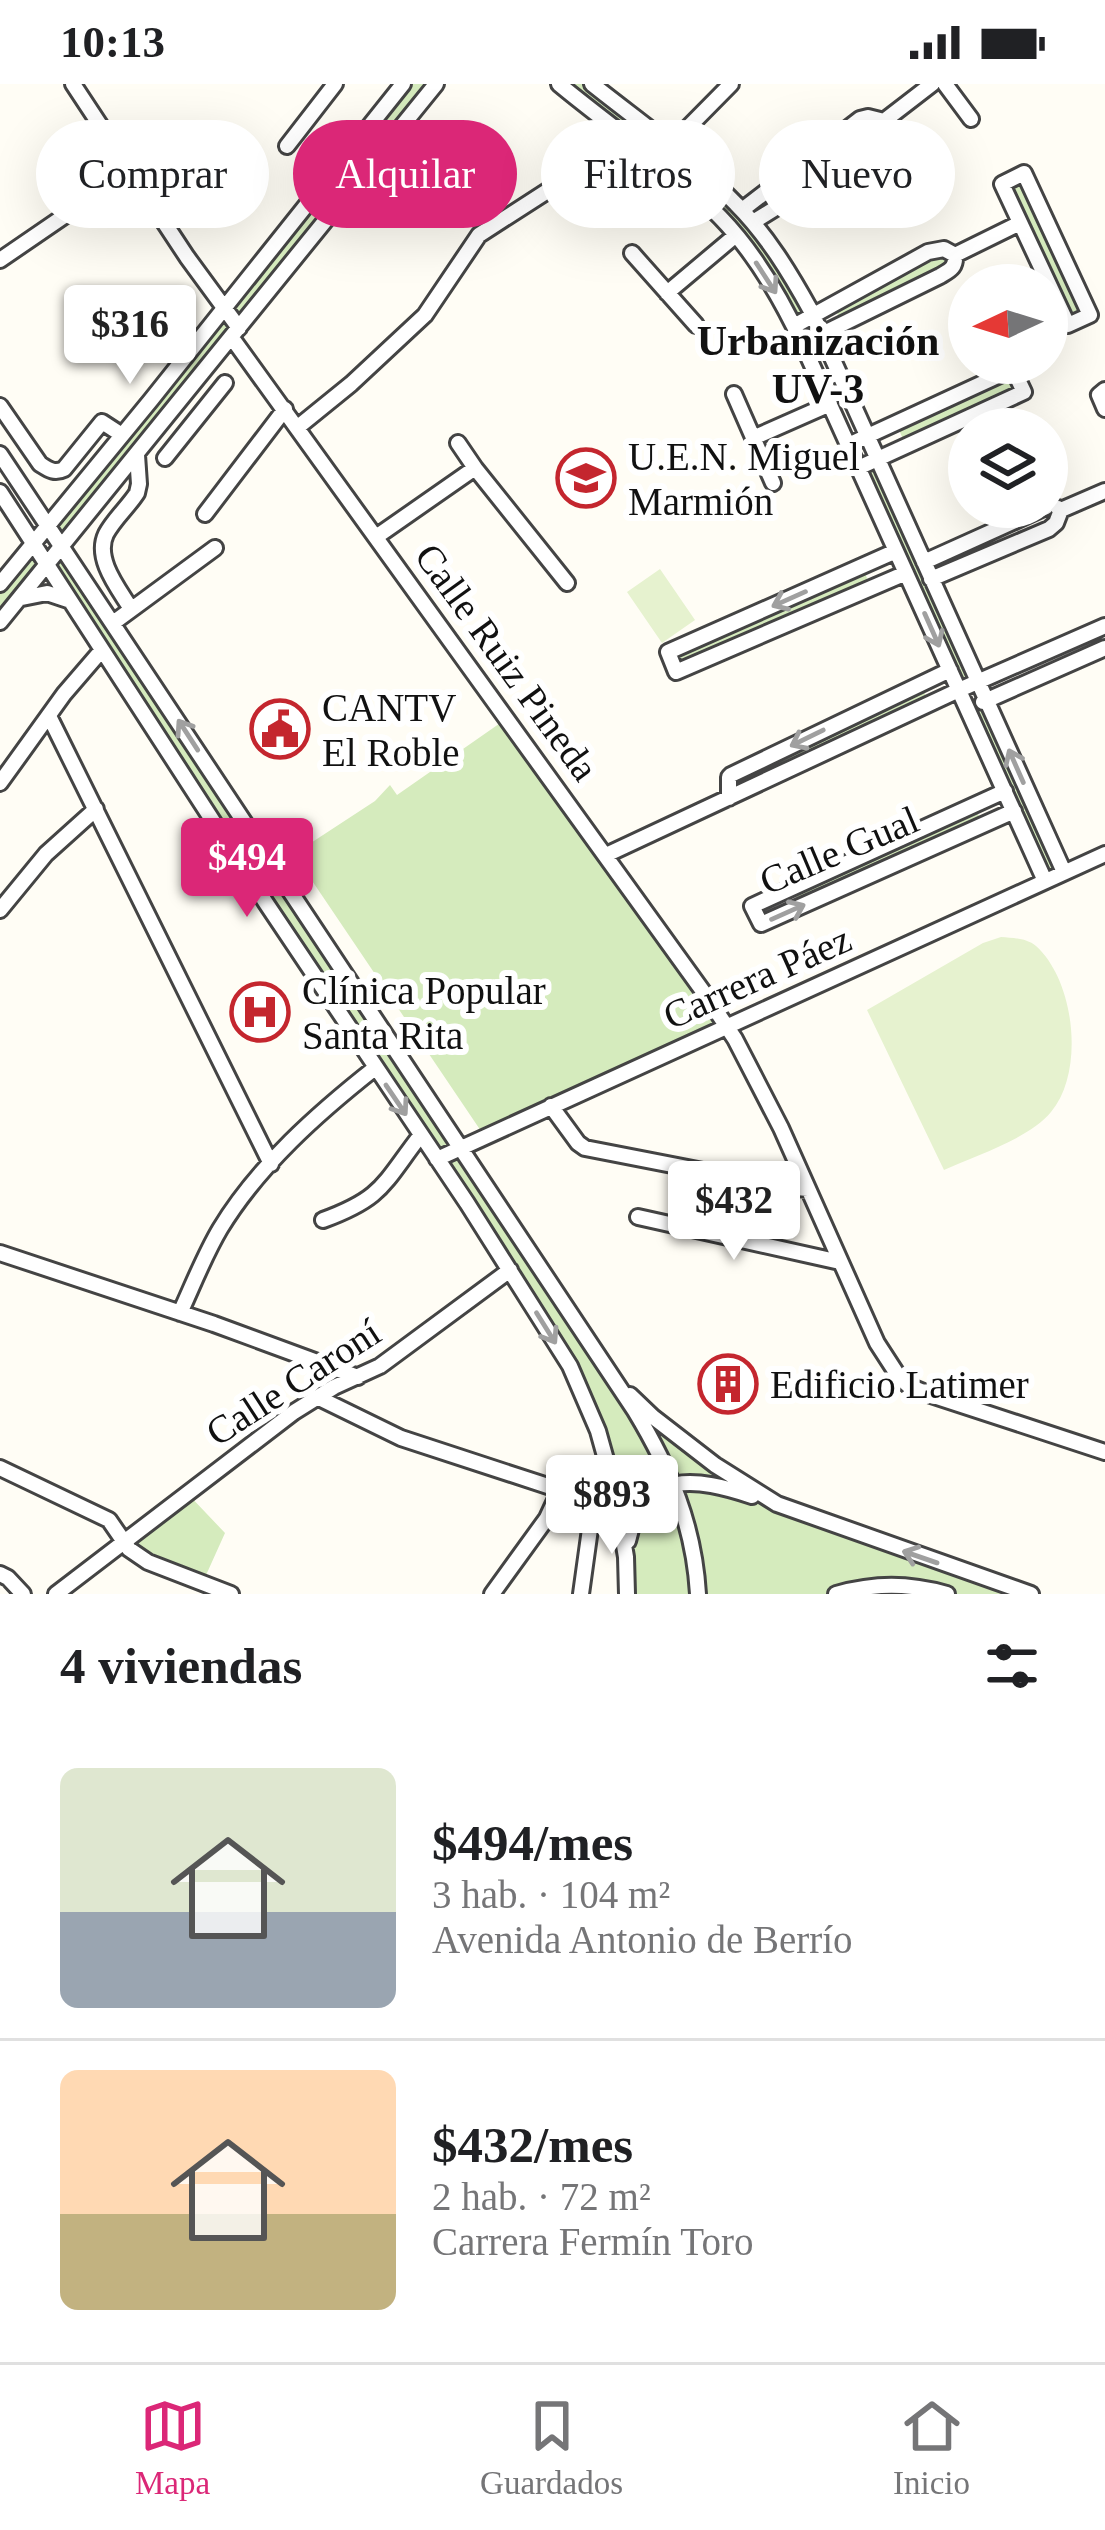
<!DOCTYPE html>
<html lang="es">
<head>
<meta charset="utf-8">
<style>
	:root { --surface:#fff; --page:#f6f6f6; --text:#202124; --muted:#757577; --line:#e0e0e0; --accent:#db2777 }
	body { margin:0; font-family:"Times New Roman",serif; background:var(--page); color:var(--text); height:100vh; display:flex; flex-direction:column; font-size:45px; white-space:nowrap }
	* { box-sizing:border-box; margin:0 }
	p { font-size:39px; color:var(--muted) }
	.icon { flex:none; width:66px; height:66px; fill:none; stroke:currentColor; stroke-width:2; stroke-linecap:round; stroke-linejoin:round }
	.map { position:relative; height:1510px; overflow:hidden }
	.panel { display:flex; flex-direction:column; background:var(--surface); flex:1 }
	.panel>* { flex:none }
	.guide { position:absolute; left:36px; top:36px; width:1035px; height:108px; display:flex; gap:24px }
	.needle { width:78px; rotate:266deg }
	.tools { position:absolute; left:948px; top:180px; display:grid; gap:24px }
	.tools a { display:grid; place-items:center; width:120px; height:120px; border-radius:50%; background:var(--surface); box-shadow:0 12px 48px #0002; font-size:60px }
	.price { position:absolute; translate:-50% -102px; padding:0 27px; border-radius:12px; background:#fff; color:#222; font-size:39px; line-height:78px; filter:drop-shadow(0 3px 6px #0008) }
	.price::after { content:''; position:absolute; left:50%; top:72px; width:36px; height:27px; margin-left:-18px; background:inherit; clip-path:polygon(0 0,100% 0,50% 100%) }
	.price.on { background:var(--accent); color:#fff }
	ul { padding:0; list-style:none }
	li { display:flex; align-items:center; gap:36px; height:300px; padding:0 60px }
	li+li { border-top:3px solid var(--line) }
	li span { display:grid; place-items:center; flex:none; width:336px; height:240px; border-radius:18px; color:#555 }
	li>.icon { margin-inline-start:auto }
	span .icon { width:144px; height:144px; fill:#fffc; stroke-width:1 }
	li b { font-size:51px }
	h2 { display:flex; justify-content:space-between; align-items:center; height:144px; padding:0 60px; font-size:51px }
	.tag { padding:0 42px; border-radius:54px; background:var(--surface); box-shadow:0 12px 48px #0002; font-size:42px; line-height:108px }
	.tag.on { background:var(--accent); color:#fff }
	.status { display:flex; justify-content:space-between; align-items:center; height:84px; padding:0 60px; background:var(--surface); direction:ltr }
	.status svg { height:33px; fill:currentColor }
	.tab-bar { display:flex; justify-content:space-around; align-items:center; height:168px; border-top:3px solid var(--line); background:var(--surface); font-size:33px; color:var(--muted) }
	.tab-bar a { display:grid; justify-items:center; gap:6px }
	.tab-bar .on { color:var(--accent) }
	.map>svg:first-child { display:block }
	.green { fill:#d5ebbd }
	.pitch { fill:#e6f2cf }
	.lines { fill:none; stroke-linecap:round; stroke-linejoin:round }
	.minor-casing { stroke:#444; stroke-width:20 }
	.minor { stroke:#fff; stroke-width:14 }
	.oneway { stroke:#a0a0a0 }
	.labels { text-anchor:middle; dominant-baseline:central; stroke-width:12; stroke-linejoin:round; paint-order:stroke }
	.poi-label { font-size:39px; fill:#111; stroke:#fff; text-anchor:start }
	.street-label { font-size:39px; fill:#111; stroke:#fff }
	.neighbourhood-label { font-size:42px; font-weight:bold; fill:#111; stroke:#fff }
</style>
</head>
<body>
<div class="status"><b>10:13</b><svg viewBox="0 0 49 12"><path d="M0 12V9h3v3zM5 12V6h3v6zM10 12V3h3v9zM15 12V0h3v12zM26 1h20v11H26zM47 4h2v5h-2z"/></svg></div>
<div class="map">
<svg width="1105" height="1510" viewBox="0 0 1105 1510">
	<rect width="100%" height="100%" fill="#fffdf5"/>
	<!-- green -->
	<path class="green" d="M403,0H436L62,459L50,442Z
		M559,0H592L737,120L813,231L794,242L736,151Z
		M876,34L882,54L787,118L776,101L860,35Z
		M1024,89L1090,231L1068,241L1002,100Z
		M938,165L956,179L842,240L833,220Z
		M1013,285L1024,308L906,362L896,339Z
		M878,375L978,597L959,606L858,384Z
		M33,460L46,481L62,462L613,1294L752,1406L1031,1510H947L925,1504L836,1510H627L622,1441L570,1282L46,482L0,538V500Z
		M862,483L871,503L676,588L668,568Z
		M920,600L930,620L729,714L731,691Z
		M986,616L1064,788L1045,797L967,624Z
		M506,635L727,943L485,1053L294,770L375,717L390,701L397,711Z
		M974,721L983,741L800,823L793,803Z
		M187,1409L225,1449L202,1500L187,1494L124,1457Z"/>
	<!-- pitch -->
	<path class="pitch" d="M660,485L695,536L662,559L627,508Z
		M1001,853C1013,854 1026,854 1036,862C1075,897 1085,988 1051,1028C1029,1055 976,1071 944,1086L867,926L983,859Z"/>
	<g class="lines">
		<!-- minor casing -->
		<g class="minor-casing">
			<path id="minor" d="M73,0L187,173L239,244
				M559,0C612,44 672,84 720,133C755,169 781,214 802,259L1045,797
				M592,0C641,39 693,75 736,120C767,151 790,189 811,227L1064,788
				M945,0L971,35
				M287,62L335,0
				M655,77L731,0
				M1024,89L1090,231L1068,241L1002,100Z
				M742,126L860,35L868,33L884,37
				M753,138L877,61L885,46L884,37L932,0
				M632,169L696,241
				M0,176L130,87
				M667,209L736,151
				M794,242L928,168L944,165L955,171
				M818,252L940,192C950,186 956,184 955,171L1020,139
				M232,254L707,913L735,955L781,1044L877,1259L899,1293L909,1302L928,1310L1105,1368
				M1105,306L1099,311L1105,325
				M734,310L773,399
				M0,322L40,380C48,385 54,390 64,385L102,338L122,351
				M298,343L351,300L425,231L479,151L552,104
				M753,354L830,320
				M458,359L475,384
				M848,361L1013,285L1024,308L858,384
				M0,370L635,1327C670,1385 694,1441 698,1510
				M165,374L225,299
				M0,408L266,819L467,1119L570,1282L598,1347L615,1408L626,1473L627,1510
				M1058,424L1061,426L1105,407
				M205,430L285,325
				M376,453L475,384L567,499
				M896,467L668,568L676,588L906,489
				M924,478L1046,423
				M931,495L1049,445L1056,439L1061,426
				M0,500L151,316L403,0
				M22,514L47,509L68,516
				M131,525C119,505 94,475 106,450C114,435 128,423 137,409L139,400L137,371
				M0,538L436,0
				M113,539L215,464
				M983,618L1105,564
				M49,632L271,1080
				M0,699L64,610L101,567
				M1005,707L752,822L761,840L1014,727
				M729,714V693L731,691L950,586
				M606,771L959,606L1105,542
				M0,826L46,770L96,725
				M551,1022L578,1059L585,1064L785,1103L808,1105
				M437,1075L1105,770
				M638,1133L840,1178
				M323,1136C383,1114 383,1100 420,1052
				M0,1169L214,1240L358,1293
				M180,1229C193,1201 204,1172 220,1145C258,1082 318,1029 375,984
				M630,1311L653,1333L715,1381L777,1420L1031,1510
				M317,1313L401,1354L560,1406L585,1419L590,1445L581,1510
				M0,1384L109,1436L129,1465L148,1478L231,1510
				M628,1457C644,1384 697,1394 752,1412
				M0,1490L8,1494L23,1510
				M56,1510L294,1328L334,1303L380,1282L510,1186
				M492,1510L547,1434L560,1406
				M836,1510C875,1499 908,1499 947,1510"/>
		</g>
		<!-- minor -->
		<use href="#minor" class="minor"/>
	</g>
	<!-- one-way arrows -->
	<defs><path id="oneway-shaft" d="M-6 0H5M1.5-3L5.5 0L1.5 3" fill="none" stroke-width="1.6" stroke-linecap="round" stroke-linejoin="round" transform="scale(3)"/></defs>
	<g class="oneway">
		<use href="#oneway-shaft" transform="translate(766 194) rotate(57)"/>
		<use href="#oneway-shaft" transform="translate(789 515) rotate(156)"/>
		<use href="#oneway-shaft" transform="translate(932 546) rotate(66)"/>
		<use href="#oneway-shaft" transform="translate(188 651) rotate(-123)"/>
		<use href="#oneway-shaft" transform="translate(807 654) rotate(154)"/>
		<use href="#oneway-shaft" transform="translate(1016 682) rotate(-114)"/>
		<use href="#oneway-shaft" transform="translate(788 828) rotate(-24)"/>
		<use href="#oneway-shaft" transform="translate(396 1016) rotate(56)"/>
		<use href="#oneway-shaft" transform="translate(546 1244) rotate(58)"/>
		<use href="#oneway-shaft" transform="translate(920 1473) rotate(-161)"/>
	</g>
	<!-- icons -->
	<defs>
		<g id="school-ring" transform="scale(3)"><circle r="9.5" fill="#fff" stroke="#c4262e" stroke-width="1.5"/><path d="M0-5L7-2L0 1L-7-2ZM-4 1L0 2.5L4 1V4Q0 6-4 4Z" fill="#c4262e"/></g>
		<g id="civic-ring" transform="scale(3)"><circle r="9.5" fill="#fff" stroke="#c4262e" stroke-width="1.5"/><path d="M-.6-6.5H3V-4.5H.6V-3L4-1V1h2V6H-6V1h2V-1L-.6-3ZM-1.2 2.5V6h2.4V2.5Z" fill="#c4262e"/></g>
		<g id="hospital-ring" transform="scale(3)"><circle r="9.5" fill="#fff" stroke="#c4262e" stroke-width="1.5"/><path d="M-5-5h3v3.5h4V-5h3V5h-3V1.5h-4V5h-3Z" fill="#c4262e"/></g>
		<g id="building-ring" transform="scale(3)"><circle r="9.5" fill="#fff" stroke="#c4262e" stroke-width="1.5"/><path d="M-4-6H4V6H1V3H-1V6H-4ZM-2.5-4.3h1.7v1.8h-1.7ZM.8-4.3h1.7v1.8H.8ZM-2.5-1h1.7V.8h-1.7ZM.8-1h1.7V.8H.8Z" fill="#c4262e"/></g>
	</defs>
	<g fill-rule="evenodd">
		<use href="#school-ring" x="586" y="394"/>
		<use href="#civic-ring" x="280" y="645"/>
		<use href="#hospital-ring" x="260" y="928"/>
		<use href="#building-ring" x="728" y="1300"/>
	</g>
	<g class="labels">
		<!-- poi labels -->
		<g class="poi-label">
			<text x="628" y="372">U.E.N. Miguel<tspan x="628" dy="45">Marmión</tspan></text>
			<text x="322" y="623">CANTV<tspan x="322" dy="45">El Roble</tspan></text>
			<text x="302" y="906">Clínica Popular<tspan x="302" dy="45">Santa Rita</tspan></text>
			<text x="770" y="1300">Edificio Latimer</text>
		</g>
		<!-- street labels -->
		<g class="street-label">
			<text transform="translate(507 578) rotate(54)">Calle Ruiz Pineda</text>
			<text transform="translate(839 766) rotate(-23)">Calle Gual</text>
			<text transform="translate(757 893) rotate(-24)">Carrera Páez</text>
			<text transform="translate(293 1298) rotate(-33)">Calle Caroní</text>
		</g>
		<!-- neighbourhood labels -->
		<g class="neighbourhood-label">
			<text x="818" y="257">Urbanización<tspan x="818" dy="48">UV-3</tspan></text>
		</g>
	</g>
</svg>
<div class="tools">
<a><svg class="needle" viewBox="-14 -14 28 28"><path d="M0-13l5 13h-10z" fill="#e53935"/><path d="M0 13l5-13h-10z" fill="#757577"/></svg></a>
<a><svg class="icon" aria-label="layers" viewBox="0 0 24 24"><path d="M12 4l9 5-9 5-9-5zM3 14l9 5 9-5"/></svg></a>
</div>
<b class="price" style="left:130px;top:303px">$316</b>
<b class="price on" style="left:247px;top:836px">$494</b>
<b class="price" style="left:734px;top:1179px">$432</b>
<b class="price" style="left:612px;top:1473px">$893</b>
<div class="guide">
<a class="tag">Comprar</a>
<a class="tag on">Alquilar</a>
<a class="tag">Filtros</a>
<a class="tag">Nuevo</a>
</div>
</div>
<section class="panel">
<h2>4 viviendas<svg class="icon" aria-label="filters" viewBox="0 0 24 24"><path d="M4 7h16M4 17h16"/><circle cx="9" cy="7" r="2"/><circle cx="15" cy="17" r="2"/></svg></h2>
<ul>
<li><span style="background:linear-gradient(#dfe7d0 60%,#9aa5b1 0)"><svg class="icon" aria-label="home" viewBox="0 0 24 24"><path d="M3 11l9-7 9 7M6 9v11h12V9"/></svg></span><div><b>$494/mes</b><p>3 hab. · 104 m²</p><p>Avenida Antonio de Berrío</p></div></li>
<li><span style="background:linear-gradient(#ffd9b3 60%,#c2b280 0)"><svg class="icon" aria-label="home" viewBox="0 0 24 24"><path d="M3 11l9-7 9 7M6 9v11h12V9"/></svg></span><div><b>$432/mes</b><p>2 hab. · 72 m²</p><p>Carrera Fermín Toro</p></div></li>
</ul>
</section>
<nav class="tab-bar">
<a class="on"><svg class="icon" aria-label="map" viewBox="0 0 24 24"><path d="M3 6l6-2 6 2 6-2v14l-6 2-6-2-6 2zM9 4v14M15 6v14"/></svg>Mapa</a>
<a><svg class="icon" aria-label="saved" viewBox="0 0 24 24"><path d="M7 4h10v16l-5-4-5 4z"/></svg>Guardados</a>
<a><svg class="icon" aria-label="home" viewBox="0 0 24 24"><path d="M3 11l9-7 9 7M6 9v11h12V9"/></svg>Inicio</a>
</nav>
</body>
</html>
